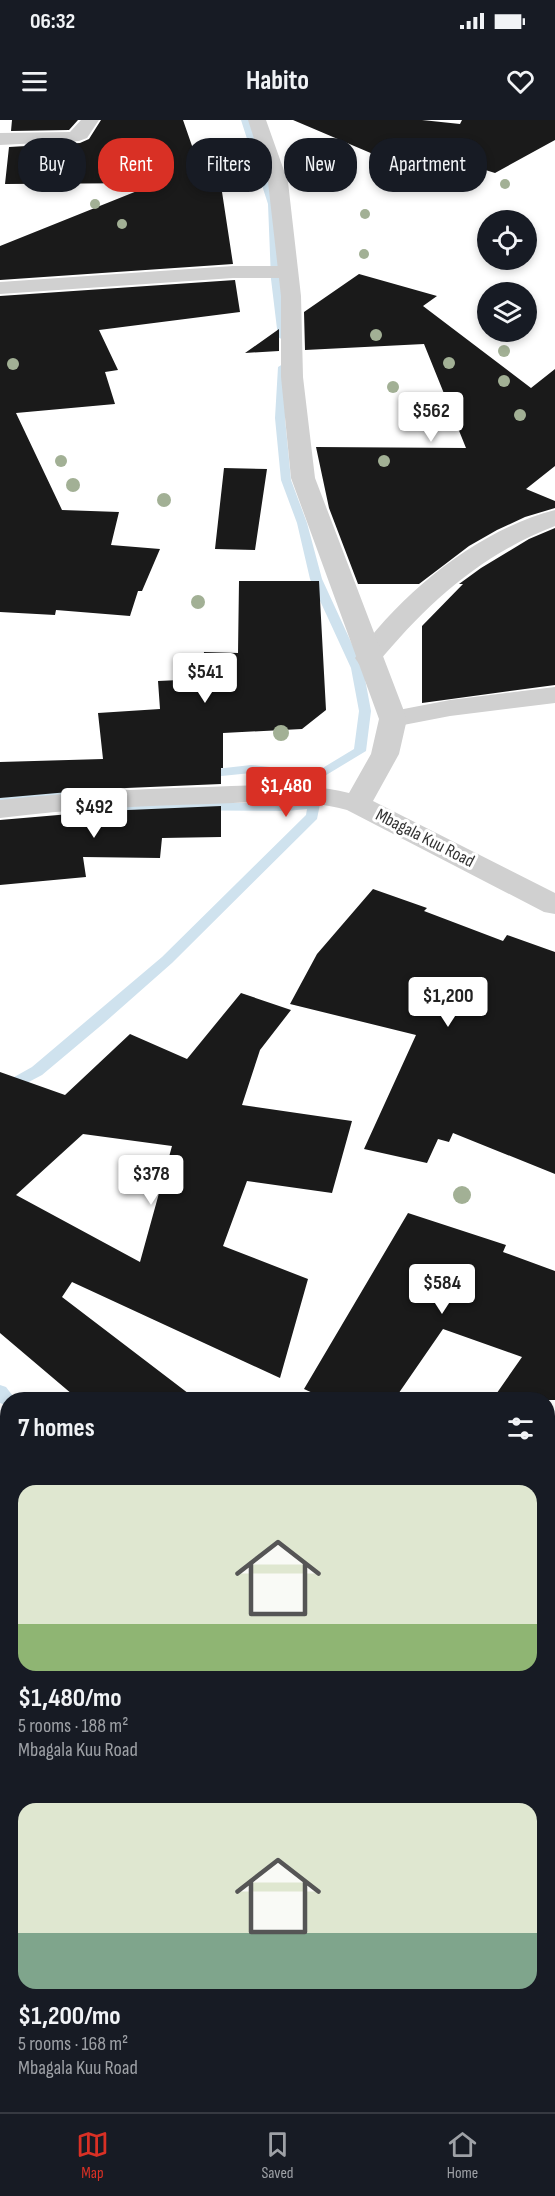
<!DOCTYPE html>
<html lang="en">
<head>
<meta charset="utf-8">
<style>
	:root { --surface:#171b24; --page:#242831; --text:#f1f3f6; --muted:#9ea1a6; --line:#363941; --accent:#d93025 }
	body { margin:0; font-family:"Sofia Sans Condensed",sans-serif; background:var(--page); color:var(--text); height:100vh; display:flex; flex-direction:column; font-size:22px; white-space:nowrap }
	* { box-sizing:border-box; margin:0 }
	p { font-size:20px; color:var(--muted) }
	.icon { flex:none; width:33px; height:33px; fill:none; stroke:currentColor; stroke-width:2; stroke-linecap:round; stroke-linejoin:round }
	.map { position:relative; flex:1; overflow:hidden }
	.drawer { position:absolute; left:0px; top:1272px; width:555px; height:720px; display:flex; flex-direction:column; background:var(--surface); border-radius:24px 24px 0 0; box-shadow:0 3px 9px #0003 }
	.drawer>* { flex:none }
	.hud { position:absolute; left:18px; top:18px; width:519px; height:54px; display:flex; gap:12px }
	.controls { position:absolute; left:477px; top:90px; display:grid; gap:12px }
	.controls a { display:grid; place-items:center; width:60px; height:60px; border-radius:50%; background:var(--surface); box-shadow:0 3px 9px #0003; font-size:30px }
	.price { position:absolute; translate:-50% -51px; padding:0 14px; border-radius:6px; background:#fff; color:#222; font-size:20px; line-height:39px; filter:drop-shadow(0 2px 3px #0008) }
	.price::after { content:''; position:absolute; left:50%; top:36px; width:18px; height:14px; margin-left:-9px; background:inherit; clip-path:polygon(0 0,100% 0,50% 100%) }
	.price.on { background:var(--accent); color:#fff }
	ul { padding:0; list-style:none }
	li { display:grid; align-content:center; gap:12px; height:318px; padding:0 18px }
	li span { display:grid; place-items:center; height:186px; border-radius:18px; color:#555 }
	li>.icon { margin-inline-start:auto }
	span .icon { width:108px; height:108px; fill:#fffc; stroke-width:1 }
	li b { font-size:26px }
	h2 { display:flex; justify-content:space-between; align-items:center; height:72px; padding:0 18px; font-size:26px }
	.pill { padding:0 21px; border-radius:24px; background:var(--surface); box-shadow:0 3px 9px #0003; font-size:21px; line-height:54px }
	.pill.on { background:var(--accent); color:#fff }
	.status { display:flex; justify-content:space-between; align-items:center; height:42px; padding:0 30px; background:var(--surface); direction:ltr }
	.status svg { height:16px; fill:currentColor }
	header { display:flex; justify-content:space-between; align-items:center; height:78px; padding:0 18px; background:var(--surface); font-size:27px; font-weight:700 }
	.tab-bar { display:flex; justify-content:space-around; align-items:center; height:84px; border-top:2px solid var(--line); background:var(--surface); font-size:16px; color:var(--muted) }
	.tab-bar a { display:grid; justify-items:center; gap:3px }
	.tab-bar .on { color:var(--accent) }
	.map>svg:first-child { display:block }
	.lines { fill:none; stroke-linecap:round; stroke-linejoin:round }
	.stream { fill:#cfe2ee; fill-rule:evenodd }
	.building { fill:#1a1a1a; fill-rule:evenodd }
	.minor { fill:#d0d0d0; fill-rule:evenodd }
	.tertiary { fill:#d0d0d0; fill-rule:evenodd }
	.tree { fill:#a2b095 }
	.labels { text-anchor:middle; dominant-baseline:central; stroke-width:6; stroke-linejoin:round; paint-order:stroke }
	.street-label { font-size:18px; fill:#333; stroke:#fff }
</style>
</head>
<body>
<div class="status"><b>06:32</b><svg viewBox="0 0 49 12"><path d="M0 12V9h3v3zM5 12V6h3v6zM10 12V3h3v9zM15 12V0h3v12zM26 1h20v11H26zM47 4h2v5h-2z"/></svg></div>
<header><svg class="icon" aria-label="menu" viewBox="0 0 24 24"><path d="M4 6h16M4 12h16M4 18h16"/></svg>Habito<svg class="icon" aria-label="heart" viewBox="0 0 24 24"><path d="M12 20l-8-8c-3-5 5-10 8-4 3-6 11-1 8 4z"/></svg></header>
<div class="map">
<svg width="555" height="1992" viewBox="0 0 555 1992">
	<rect width="100%" height="100%" fill="#fff"/>
	<g class="lines">
		<!-- stream -->
		<path class="stream" d="M241,0H249L276,84L281,159L288,217L283,220L278,217L271,159L268,84Z
			M283,244L288,247L285,298L291,360L307,403L322,459L363,548L371,591L366,631L318,660L251,653L202,658L198,657L196,654L198,651L251,645L316,652L354,629L359,591L351,548L310,459L297,403L281,360L275,298L278,247Z
			M101,664L107,668L106,671L0,686V678Z
			M314,680L320,684L317,699L172,843L104,903L42,955L0,977V965L32,947L162,837L306,695L307,689L287,691L126,690L121,689L120,686L121,683H287Z
			M0,1265L6,1267L16,1280H8V1286L0,1283Z
			M548,1837L555,1840V1865L548,1862Z"/>
	</g>
	<!-- building -->
	<path class="building" d="M12,0H78L69,10L11,11Z
		M101,0H183L199,46L217,39L233,144L0,160V126L157,63L5,64L9,27L80,23L89,19Z
		M293,0H422L460,4L462,0H555V20L495,53L447,38L413,51Z
		M359,154L437,176L423,186L531,268L555,249V346L526,369L555,381V388L525,397L497,410L469,426L419,464H358L329,388L316,327L466,328L424,224L305,230L304,192Z
		M235,160L240,192L99,210L118,250L105,252L115,284L16,293L62,390L119,392L111,425L160,429L142,471H138L130,496L56,490L55,495L0,492V176Z
		M279,209V231L245,233Z
		M224,348L267,349L255,430L215,429Z
		M555,408V565L422,583V506L463,464H459L481,448L529,419Z
		M239,461H319L326,590L302,609L223,613V648H221V664L103,669L0,678V642L103,639L98,593L160,589L158,561L201,559L204,532L238,533Z
		M221,686V717L162,718L160,738L83,737L86,757L0,765V700L105,691Z
		M373,769L427,788L424,791L503,821L507,815L555,832V1054L453,1013L449,1022L438,1019L427,1043L364,1029L416,915L290,884L317,834Z
		M241,873L291,890L260,930L242,985L352,1001L332,1073L247,1061L223,1126L308,1159L280,1258L72,1162L62,1177L197,1280H79L0,1213V952L65,975L130,914L187,939ZM83,1014L172,1026L140,1142L16,1075Z
		M408,1093L506,1125L503,1132L555,1151V1280H492L522,1237L443,1209L394,1280H328L304,1269Z"/>
	<g class="lines">
		<!-- minor -->
		<path class="minor" d="M81,0H99L87,18L79,21L0,25V13L70,12Z
			M233,146H286L293,148L296,152L293,156L286,158H233L0,174V162Z
			M555,390V406C482,434 427,483 377,544L368,546L359,544L355,538C399,474 479,409 555,390Z
			M555,567V583L450,596L393,607L383,605L379,599L383,593L450,580Z
			M555,1373V1411L548,1413V1376Z
			M50,1984H98L95,1992H47Z"/>
		<!-- tertiary -->
		<path class="tertiary" d="M248,0H266L288,62L301,176L303,257L315,358L407,599L399,634L373,681L555,773V794L544,792L347,690C303,678 256,682 210,684C140,686 70,689 0,698V680C69,672 138,669 207,667C254,665 303,662 349,673L371,634L379,599L291,358L281,257V176L268,62Z"/>
	</g>
	<!-- trees -->
	<g class="tree">
		<circle cx="314" cy="41" r="5"/>
		<circle cx="505" cy="64" r="5"/>
		<circle cx="95" cy="84" r="5"/>
		<circle cx="365" cy="94" r="5"/>
		<circle cx="122" cy="104" r="5"/>
		<circle cx="364" cy="134" r="5"/>
		<circle cx="376" cy="215" r="6"/>
		<circle cx="504" cy="231" r="6"/>
		<circle cx="449" cy="243" r="6"/>
		<circle cx="13" cy="244" r="6"/>
		<circle cx="504" cy="261" r="6"/>
		<circle cx="393" cy="267" r="6"/>
		<circle cx="520" cy="295" r="6"/>
		<circle cx="61" cy="341" r="6"/>
		<circle cx="384" cy="341" r="6"/>
		<circle cx="73" cy="365" r="7"/>
		<circle cx="164" cy="380" r="7"/>
		<circle cx="198" cy="482" r="7"/>
		<circle cx="281" cy="613" r="8"/>
		<circle cx="462" cy="1075" r="9"/>
	</g>
	<g class="labels">
		<!-- street labels -->
		<g class="street-label">
			<text transform="translate(425 718) rotate(27)">Mbagala Kuu Road</text>
		</g>
	</g>
</svg>
<div class="controls">
<a><svg class="icon" aria-label="locate" viewBox="0 0 24 24"><circle cx="12" cy="12" r="6"/><path d="M12 2v4M12 18v4M2 12h4M18 12h4"/></svg></a>
<a><svg class="icon" aria-label="layers" viewBox="0 0 24 24"><path d="M12 4l9 5-9 5-9-5zM3 14l9 5 9-5"/></svg></a>
</div>
<b class="price" style="left:431px;top:323px">$562</b>
<b class="price" style="left:205px;top:584px">$541</b>
<b class="price on" style="left:286px;top:698px">$1,480</b>
<b class="price" style="left:94px;top:719px">$492</b>
<b class="price" style="left:448px;top:908px">$1,200</b>
<b class="price" style="left:151px;top:1086px">$378</b>
<b class="price" style="left:442px;top:1195px">$584</b>
<div class="hud">
<a class="pill">Buy</a>
<a class="pill on">Rent</a>
<a class="pill">Filters</a>
<a class="pill">New</a>
<a class="pill">Apartment</a>
</div>
<section class="drawer">
<h2>7 homes<svg class="icon" aria-label="filters" viewBox="0 0 24 24"><path d="M4 7h16M4 17h16"/><circle cx="9" cy="7" r="2"/><circle cx="15" cy="17" r="2"/></svg></h2>
<ul>
<li><span style="background:linear-gradient(#dfe7d0 75%,#8fb573 0)"><svg class="icon" aria-label="home" viewBox="0 0 24 24"><path d="M3 11l9-7 9 7M6 9v11h12V9"/></svg></span><div><b>$1,480/mo</b><p>5 rooms · 188 m²</p><p>Mbagala Kuu Road</p></div></li>
<li><span style="background:linear-gradient(#dfe7d0 70%,#7fa58c 0)"><svg class="icon" aria-label="home" viewBox="0 0 24 24"><path d="M3 11l9-7 9 7M6 9v11h12V9"/></svg></span><div><b>$1,200/mo</b><p>5 rooms · 168 m²</p><p>Mbagala Kuu Road</p></div></li>
</ul>
</section>
</div>
<nav class="tab-bar">
<a class="on"><svg class="icon" aria-label="map" viewBox="0 0 24 24"><path d="M3 6l6-2 6 2 6-2v14l-6 2-6-2-6 2zM9 4v14M15 6v14"/></svg>Map</a>
<a><svg class="icon" aria-label="saved" viewBox="0 0 24 24"><path d="M7 4h10v16l-5-4-5 4z"/></svg>Saved</a>
<a><svg class="icon" aria-label="home" viewBox="0 0 24 24"><path d="M3 11l9-7 9 7M6 9v11h12V9"/></svg>Home</a>
</nav>
</body>
</html>
